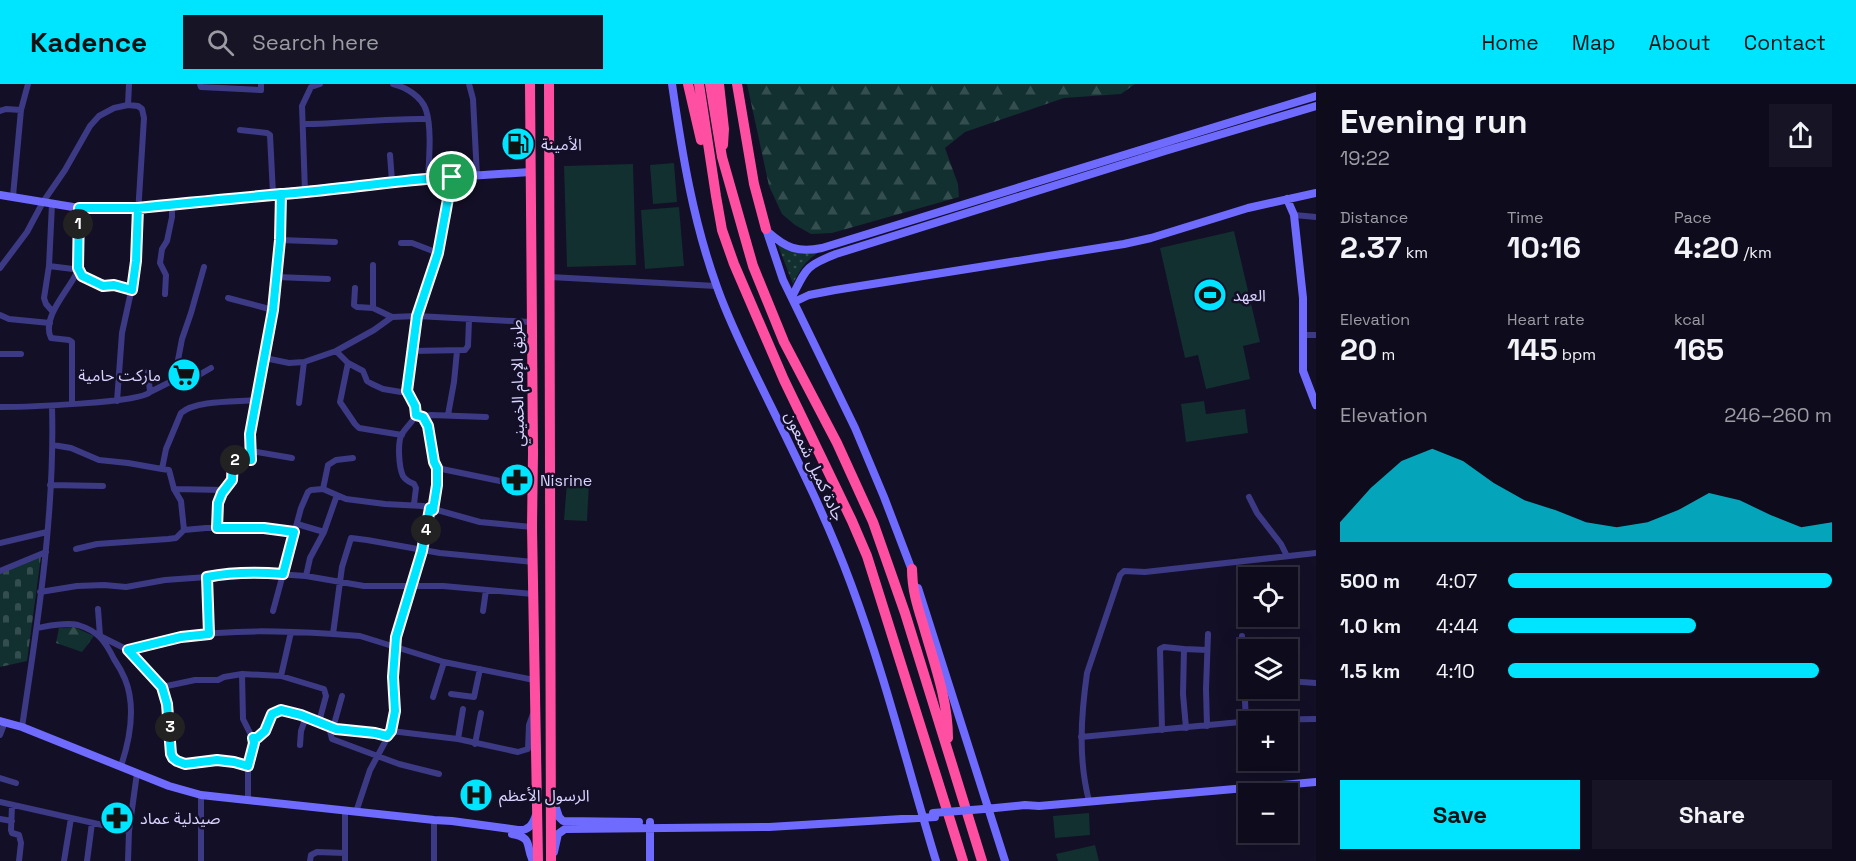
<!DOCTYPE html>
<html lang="en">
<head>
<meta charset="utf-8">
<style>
  :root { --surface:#0e0b1c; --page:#171425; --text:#f1f3f6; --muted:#9b9ba3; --line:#2e2b3b; --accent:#00e5ff }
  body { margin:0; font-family:"Space Grotesk","Noto Sans Arabic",sans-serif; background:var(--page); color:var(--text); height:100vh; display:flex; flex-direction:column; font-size:22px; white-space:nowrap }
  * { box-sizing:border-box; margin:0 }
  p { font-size:20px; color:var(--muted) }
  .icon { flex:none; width:33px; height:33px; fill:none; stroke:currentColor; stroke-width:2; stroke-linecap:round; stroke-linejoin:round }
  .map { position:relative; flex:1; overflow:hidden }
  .sheet { display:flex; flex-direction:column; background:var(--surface); width:540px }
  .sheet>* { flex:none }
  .controls { position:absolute; left:1238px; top:483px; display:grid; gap:12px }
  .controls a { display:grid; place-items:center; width:60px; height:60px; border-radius:0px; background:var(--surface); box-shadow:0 6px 24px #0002,0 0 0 2px var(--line); font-size:30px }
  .pin { position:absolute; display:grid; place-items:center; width:51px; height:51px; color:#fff; margin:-26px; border:3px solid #fff; border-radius:50%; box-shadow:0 2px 6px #0007 }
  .km { position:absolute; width:30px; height:30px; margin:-15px; border-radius:50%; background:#222; color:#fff; font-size:16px; line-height:30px; text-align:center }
  .round { display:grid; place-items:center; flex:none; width:63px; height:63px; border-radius:0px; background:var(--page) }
  .head { display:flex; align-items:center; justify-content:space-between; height:102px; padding:0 24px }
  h1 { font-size:33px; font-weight:700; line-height:45px }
  .stats { display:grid; grid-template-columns:repeat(3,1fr); gap:9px; height:102px; padding:6px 24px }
  .stats div { display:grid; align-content:center }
  .stats b { font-size:30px; font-weight:700 }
  .stats small { font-size:16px; font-weight:400 }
  .stats p { font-size:16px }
  .chart { height:168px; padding:12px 24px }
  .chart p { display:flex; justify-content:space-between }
  .chart svg { width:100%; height:108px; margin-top:6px; fill:var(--accent); opacity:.7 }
  .action { display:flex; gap:12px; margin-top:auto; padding:12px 24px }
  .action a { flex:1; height:69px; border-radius:0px; background:var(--accent); color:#111; font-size:24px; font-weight:700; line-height:69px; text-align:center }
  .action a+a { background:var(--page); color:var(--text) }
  ul { padding:0 24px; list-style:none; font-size:20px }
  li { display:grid; grid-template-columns:96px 72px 1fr; align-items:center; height:45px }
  li i { height:15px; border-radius:8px; background:var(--accent) }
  header { display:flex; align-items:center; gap:36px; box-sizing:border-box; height:84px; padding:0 30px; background:var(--accent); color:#111 }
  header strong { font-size:28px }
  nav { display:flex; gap:33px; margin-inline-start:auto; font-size:21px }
  .search { width:420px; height:54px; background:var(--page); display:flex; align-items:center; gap:15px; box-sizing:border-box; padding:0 21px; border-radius:0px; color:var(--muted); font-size:22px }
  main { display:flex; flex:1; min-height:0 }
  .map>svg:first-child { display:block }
</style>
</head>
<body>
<header>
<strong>Kadence</strong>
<div class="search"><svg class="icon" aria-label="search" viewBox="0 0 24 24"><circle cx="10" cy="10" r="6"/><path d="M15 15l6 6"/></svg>Search here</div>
<nav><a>Home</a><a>Map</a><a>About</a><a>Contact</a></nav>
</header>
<main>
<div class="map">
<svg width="1316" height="777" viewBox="0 0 1316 777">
  <defs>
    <pattern id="green-dots" width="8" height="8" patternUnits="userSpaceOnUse" patternTransform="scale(1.5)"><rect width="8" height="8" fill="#12302f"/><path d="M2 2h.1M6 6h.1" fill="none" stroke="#344d4e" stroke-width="1.8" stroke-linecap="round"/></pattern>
    <pattern id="forest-firs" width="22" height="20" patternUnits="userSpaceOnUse" patternTransform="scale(1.5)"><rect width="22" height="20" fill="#12302f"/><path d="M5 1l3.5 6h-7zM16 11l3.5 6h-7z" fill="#344d4e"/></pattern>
    <pattern id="cemetery-stones" width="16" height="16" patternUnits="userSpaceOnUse" patternTransform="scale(1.5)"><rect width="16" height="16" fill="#12302f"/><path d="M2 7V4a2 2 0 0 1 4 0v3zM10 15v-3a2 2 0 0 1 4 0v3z" fill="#344d4e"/></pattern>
  </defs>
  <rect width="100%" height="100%" fill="#130f26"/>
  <path fill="url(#green-dots)" d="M777,159L818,169C806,176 799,187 793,200Z"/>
  <path fill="url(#forest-firs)" d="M747,0H1135L1121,10L1064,14L965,48L945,64L958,100L959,113L832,149L811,150L795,141L782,130L769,102Z
    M74,543L94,552L82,568L56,559L59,544Z"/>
  <path fill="url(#cemetery-stones)" d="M41,472L27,577L0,583V488Z"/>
  <path fill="#12302f" d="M674,79L677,118L653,120L650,81Z
    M633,80L636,181L567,183L564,82Z
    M679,123L684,182L645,185L641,126Z
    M1234,147L1260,258L1243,262L1250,295L1206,305L1198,271L1185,274L1160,164Z
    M1204,317L1206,330L1245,325L1248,349L1186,358L1181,320Z
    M567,398L589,399L587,437L564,436Z
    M1089,729L1090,751L1055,754L1053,732Z
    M1095,761L1099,777H1058L1056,770Z"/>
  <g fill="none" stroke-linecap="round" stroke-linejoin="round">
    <path stroke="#3d3a85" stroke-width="6" d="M200,0L201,3L261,6V0
      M393,0C406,3 422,13 426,26C432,44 429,76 428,94
      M469,0L473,15L477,92
      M128,21L129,0
      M0,27L6,25L21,26
      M303,40C344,40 385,34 427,35
      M240,46L267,49L270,51L273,110
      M390,71L392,97
      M452,93L438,169L417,232L407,307L415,322L416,331C438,337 426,369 437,384L500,397L532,401
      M305,108L302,22L311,3L320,0
      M13,112L21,26L28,0
      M52,120L49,182L44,214L46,220L53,228
      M1294,131L1316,133
      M280,156L335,158
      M401,159H412L438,169
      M373,181V224L392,233
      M49,182L73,185L78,184C89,204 113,201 132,206
      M0,184L27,148L43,118L65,86L90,42L99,32L114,24L128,21L138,22L142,25L144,34L134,194L122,249L117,317
      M276,193L328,195
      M550,193L716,202
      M355,204L354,221L357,223L373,224
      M165,210L166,191L160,179L162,165L167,157L172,133V121
      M228,214L273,226
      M0,231L9,235L50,239
      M1303,251H1316
      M336,267L348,279L363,287L367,297L372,300L383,305L401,308L407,307
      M412,267L465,266L468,262L469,236
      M0,270H21
      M265,274L289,279L304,278L336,267L374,246L392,233L417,232L531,238
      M348,279L340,318L355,340L359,344L402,351
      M174,297L182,255L191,229L204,183
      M150,308L170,298L192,295L211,284
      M72,319V258L69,256L51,254C41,234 68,207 76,190C80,179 78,138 79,124
      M299,319L304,278
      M0,323C22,323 141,319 150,308L148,288
      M448,331L454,298L457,267
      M423,333L431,331L486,333
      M53,361L71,364L99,376L128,379L162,385L166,365L181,329C196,316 236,318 257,316
      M251,367V350L273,226L280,156L281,110
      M162,385L169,386L174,405L181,417L184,446
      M50,401L103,402
      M174,405L224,406
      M323,405L328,381L336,376L353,374
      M1249,413L1257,429L1281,460L1287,472
      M414,420L416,404L414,400C410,398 406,397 403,392C399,384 397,358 402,350C406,343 412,339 416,331
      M433,426L437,401V384
      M297,440L324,448
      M217,444L218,419L222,409L232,395L233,376H251V367L292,374
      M0,459L47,448
      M76,465L97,460L168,455L176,454L184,446L206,444H265L294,448
      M533,478L440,469L367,456L351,454L342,483L333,550L360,552L444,578L534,596
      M0,487L46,468
      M306,492L310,474L324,448L337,411
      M207,493L209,550
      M40,508L77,502L104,501L126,503L165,496L207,493L224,489H262L306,492L364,502H443L533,510
      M98,525L100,552L128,566L162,603L165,610L169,641L171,670C180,687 204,676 220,676C230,676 239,679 248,682
      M273,527L301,424L308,408L311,406L323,405L346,415L385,420L423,422L480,438L532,443
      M483,527L486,506
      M37,544C49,542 65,538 78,541C98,547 105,557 114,575C118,581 122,588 125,595C136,622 130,655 121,682
      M1242,552L1246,638
      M1184,565L1207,566
      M128,566C146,561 165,555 183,553C232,545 284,547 333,550
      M1275,566L1276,561
      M242,590L243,635L254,657L248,682V716
      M281,592L324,605L326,612L319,638
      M1287,597L1316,599
      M162,603L195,596H218L224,593L242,590L281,592L291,548
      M451,610L474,613L480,585
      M342,612L333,644L330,647L332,655L399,680L439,690
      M433,613L444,578
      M1207,642L1206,605L1208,550
      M22,643C38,537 55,429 52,322
      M1162,646L1160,565L1164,563L1184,565L1183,610L1186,644
      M391,647L458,655L518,668L528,665L529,641L533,630
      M0,651L5,638
      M1081,653L1262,636L1316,635
      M253,654L257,655C280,637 262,614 306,633
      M458,655L463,625
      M475,660L481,629
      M300,661L301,647L306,633L336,645L375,649L387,653
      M0,694L16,699
      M201,711V777
      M1089,717C1078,674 1081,632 1087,589L1120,491L1124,487L1145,488L1316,469
      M0,718L129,747
      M12,722L11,746L12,749L19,751L21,759L19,777
      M345,727V777
      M356,728L370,686L391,647L395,619L393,593L396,553L422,467L430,424
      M0,735L12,737
      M64,777L71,734
      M87,777L92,739
      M128,777L129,747L137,689
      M310,777L311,771L317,768L345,769
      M434,777V736"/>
    <path stroke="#6f6bff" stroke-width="8" d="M672,0C682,69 693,137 717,203C730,240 748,275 765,310C796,373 827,435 851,500C885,591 908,685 936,777
      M0,111L79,124H138L392,97L530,88
      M1287,115L1294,131L1303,214V287L1316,321
      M766,145L783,196L855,344L884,413L913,489
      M768,148C786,164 798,169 822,164L1316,12
      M792,213C806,185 805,182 836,170L1165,67L1316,22
      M794,218L809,211L835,206L1124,160L1151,154L1248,124L1316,109
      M918,504L1005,777
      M0,637L22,643L169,702L201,711L434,736L452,737L518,746C529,747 533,740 536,731
      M553,715L559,733L563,737L639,738
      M985,725L1025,721L1039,722L1316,698
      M650,738V777
      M512,750C534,754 525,762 533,777
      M554,768L558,750L565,745L769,743L935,733"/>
    <path stroke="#ff4fa3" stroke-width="10" d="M530,0L533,369L532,443L538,777
      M549,0L551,777
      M688,0L701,56
      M699,0L716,112L722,146L734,180L784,296L852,437L867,472L963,777
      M710,0L722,73L753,182L784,258L837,359L873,438L905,529L982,777
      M719,0L724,45L723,61
      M737,0L754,100L766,145
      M912,485C912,505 917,521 923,540C933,576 948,615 948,654"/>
    <path stroke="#6f6bff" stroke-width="8" d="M933,729L984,725"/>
  </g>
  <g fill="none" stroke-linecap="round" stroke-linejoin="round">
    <defs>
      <path id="route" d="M452,93C403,96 355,103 306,108C250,113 194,118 138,124L136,177L132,206L114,201L103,202L82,192L78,184L79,124H138L281,110L280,156L273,226L250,350L251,376H233L232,396L222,409L218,419L217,444H264L294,448L283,490C257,488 232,488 207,493L209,550L181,553L128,566L162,603L167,620L171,670L173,674L177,677L185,680L217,676L234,678L248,682L254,659L253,654H257L265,647L272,630L281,626L301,631L336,645L375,649L387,652L391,647L395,627L393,593L396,553L422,467L430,424L433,426L437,401V384L434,378L428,342L423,333L416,331L415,322L407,307L417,232L438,169L452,93"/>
    </defs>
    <use href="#route" stroke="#fff" stroke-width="12"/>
    <use href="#route" stroke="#00e5ff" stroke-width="8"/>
  </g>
  <defs>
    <symbol id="fuel-disc" viewBox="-11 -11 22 22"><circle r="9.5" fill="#00e5ff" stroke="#130f26"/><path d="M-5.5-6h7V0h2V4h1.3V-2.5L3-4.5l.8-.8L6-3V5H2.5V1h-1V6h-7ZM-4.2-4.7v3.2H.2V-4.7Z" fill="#111"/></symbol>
    <symbol id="stadium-disc" viewBox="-11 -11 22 22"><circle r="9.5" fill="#00e5ff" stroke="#130f26"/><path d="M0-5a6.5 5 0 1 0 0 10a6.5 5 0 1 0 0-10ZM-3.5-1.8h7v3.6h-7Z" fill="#111"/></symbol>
    <symbol id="supermarket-disc" viewBox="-11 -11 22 22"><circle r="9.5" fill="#00e5ff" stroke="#130f26"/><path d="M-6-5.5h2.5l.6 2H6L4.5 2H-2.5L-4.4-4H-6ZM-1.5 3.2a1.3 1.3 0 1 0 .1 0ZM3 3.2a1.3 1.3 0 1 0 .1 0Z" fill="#111"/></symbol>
    <symbol id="pharmacy-disc" viewBox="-11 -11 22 22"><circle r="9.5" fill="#00e5ff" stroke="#130f26"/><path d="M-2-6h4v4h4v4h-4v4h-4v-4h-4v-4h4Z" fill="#111"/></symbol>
    <symbol id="hospital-disc" viewBox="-11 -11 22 22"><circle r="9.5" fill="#00e5ff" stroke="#130f26"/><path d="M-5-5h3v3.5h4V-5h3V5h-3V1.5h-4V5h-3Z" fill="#111"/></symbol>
  </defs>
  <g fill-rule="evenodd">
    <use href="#fuel-disc" x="499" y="41" width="38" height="38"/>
    <use href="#stadium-disc" x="1191" y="192" width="38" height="38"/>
    <use href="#supermarket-disc" x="165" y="272" width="38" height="38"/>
    <use href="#pharmacy-disc" x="498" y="377" width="38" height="38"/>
    <use href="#hospital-disc" x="457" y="692" width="38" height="38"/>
    <use href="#pharmacy-disc" x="98" y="715" width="38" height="38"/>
  </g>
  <g text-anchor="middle" stroke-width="5" stroke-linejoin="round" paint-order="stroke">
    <g font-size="16" fill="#d9d4ff" stroke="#130f26" text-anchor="start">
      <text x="541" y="66">الأمينة</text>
      <text x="1233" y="217">العهد</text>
      <text x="161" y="297" text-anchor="end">ماركت حامية</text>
      <text x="540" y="402">Nisrine</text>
      <text x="499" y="717">الرسول الأعظم</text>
      <text x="140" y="740">صيدلية عماد</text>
    </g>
    <g font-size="16" fill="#d9d4ff" stroke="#130f26">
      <text transform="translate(517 299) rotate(-91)" y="6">طريق الإمام الخميني</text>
      <text transform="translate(815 382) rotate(65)" y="6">جادة كميل شمعون</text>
    </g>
  </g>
</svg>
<div class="controls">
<a><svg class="icon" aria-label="locate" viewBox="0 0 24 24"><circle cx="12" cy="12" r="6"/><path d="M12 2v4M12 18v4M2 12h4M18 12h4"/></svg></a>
<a><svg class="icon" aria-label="layers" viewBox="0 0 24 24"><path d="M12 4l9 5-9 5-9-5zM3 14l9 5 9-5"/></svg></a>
<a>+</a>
<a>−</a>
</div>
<div class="pin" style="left:452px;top:93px;background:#1e9e55"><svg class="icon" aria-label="arrive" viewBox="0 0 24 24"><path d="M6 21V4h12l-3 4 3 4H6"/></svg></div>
<b class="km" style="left:78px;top:140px">1</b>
<b class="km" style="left:235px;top:376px">2</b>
<b class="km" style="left:170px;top:643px">3</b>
<b class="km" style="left:426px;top:446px">4</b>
</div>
<section class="sheet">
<div class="head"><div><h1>Evening run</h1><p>19:22</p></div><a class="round"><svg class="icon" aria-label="share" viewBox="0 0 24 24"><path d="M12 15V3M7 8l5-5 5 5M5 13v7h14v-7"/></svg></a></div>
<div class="stats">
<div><p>Distance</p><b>2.37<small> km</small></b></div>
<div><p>Time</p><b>10:16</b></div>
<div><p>Pace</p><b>4:20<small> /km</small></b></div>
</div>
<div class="stats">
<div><p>Elevation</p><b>20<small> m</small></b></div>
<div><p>Heart rate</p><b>145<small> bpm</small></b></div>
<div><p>kcal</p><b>165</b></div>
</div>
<div class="chart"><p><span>Elevation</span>246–260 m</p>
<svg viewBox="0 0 160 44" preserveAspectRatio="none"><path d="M0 44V36L10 22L20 11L30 6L40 11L50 20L60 27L70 31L80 36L90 38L100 36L110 31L120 24L130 27L140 33L150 38L160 36V44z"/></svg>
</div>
<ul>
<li><b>500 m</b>4:07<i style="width:100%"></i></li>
<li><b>1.0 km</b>4:44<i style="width:58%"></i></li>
<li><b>1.5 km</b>4:10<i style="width:96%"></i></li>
</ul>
<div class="action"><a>Save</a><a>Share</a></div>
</section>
</main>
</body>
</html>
